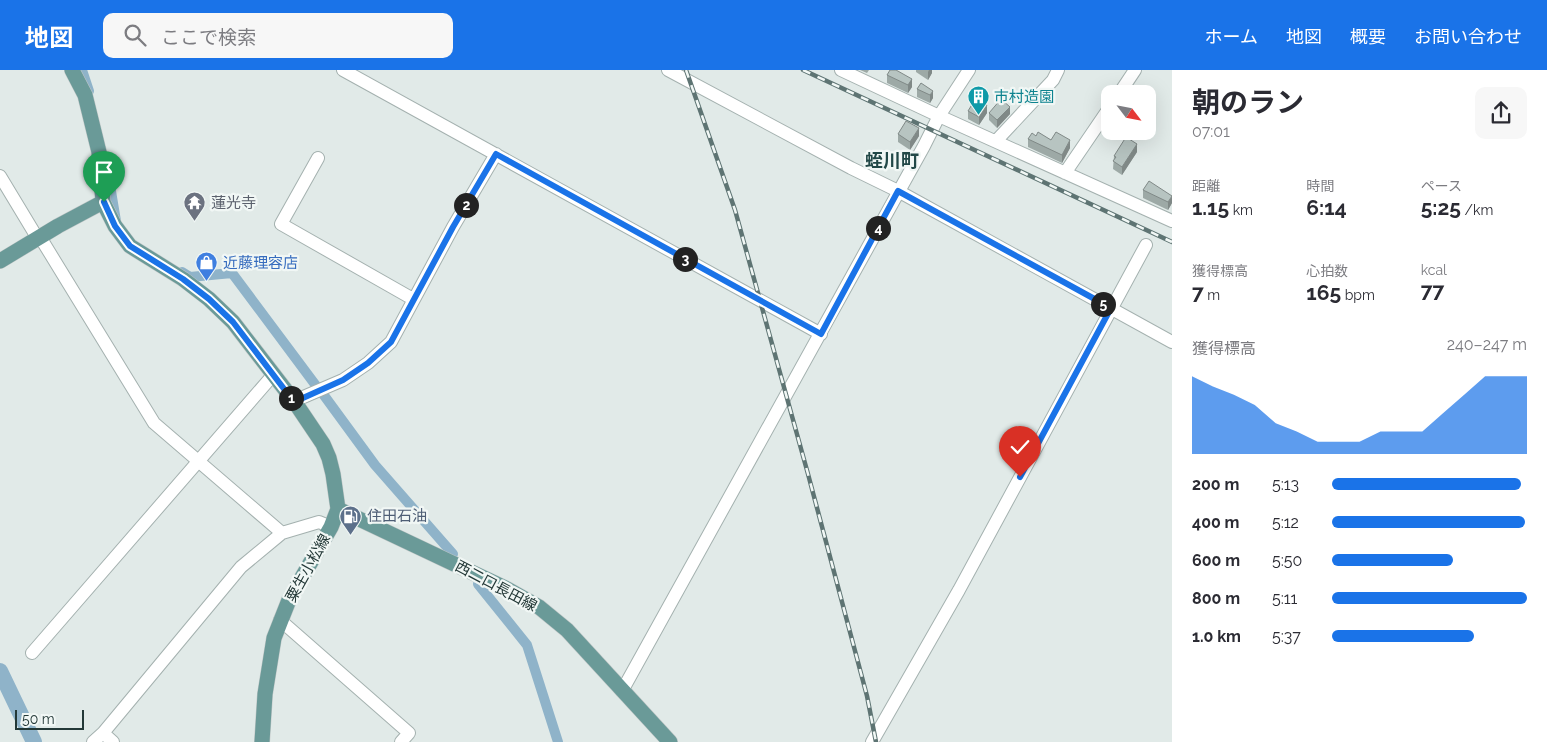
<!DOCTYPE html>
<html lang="ja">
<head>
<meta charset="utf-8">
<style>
  :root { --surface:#fff; --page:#f7f7f7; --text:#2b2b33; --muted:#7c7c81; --accent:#1a73e8 }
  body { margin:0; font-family:Raleway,"Noto Sans JP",sans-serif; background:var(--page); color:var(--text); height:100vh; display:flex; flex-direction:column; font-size:19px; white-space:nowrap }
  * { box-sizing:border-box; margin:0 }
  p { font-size:16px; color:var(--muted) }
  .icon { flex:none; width:28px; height:28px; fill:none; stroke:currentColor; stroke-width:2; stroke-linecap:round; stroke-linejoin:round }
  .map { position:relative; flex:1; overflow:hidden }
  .sheet { display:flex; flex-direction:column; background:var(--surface); width:375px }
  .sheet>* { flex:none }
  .needle { width:32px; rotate:122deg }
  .tools { position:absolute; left:1101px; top:15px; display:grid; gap:10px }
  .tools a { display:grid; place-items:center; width:55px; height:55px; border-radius:10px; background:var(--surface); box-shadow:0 5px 20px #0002; font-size:25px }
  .scale { position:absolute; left:15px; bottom:12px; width:69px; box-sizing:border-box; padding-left:5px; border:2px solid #233837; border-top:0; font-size:14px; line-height:18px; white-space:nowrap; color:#233837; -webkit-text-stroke:4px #f1f7f5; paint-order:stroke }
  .pin { position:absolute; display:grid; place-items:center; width:42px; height:42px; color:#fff; margin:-51px -21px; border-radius:50% 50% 50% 0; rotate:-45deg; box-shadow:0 0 5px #0007 }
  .pin .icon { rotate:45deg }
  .km { position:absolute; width:25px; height:25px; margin:-12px; border-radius:50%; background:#222; color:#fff; font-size:14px; line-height:25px; text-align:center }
  .round { display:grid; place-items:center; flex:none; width:52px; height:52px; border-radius:10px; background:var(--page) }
  .summary { display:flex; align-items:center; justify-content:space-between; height:85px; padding:0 20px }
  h1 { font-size:28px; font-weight:700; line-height:38px }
  .stats { display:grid; grid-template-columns:repeat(3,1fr); gap:8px; height:85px; padding:5px 20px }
  .stats div { display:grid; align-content:center }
  .stats b { font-size:21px; font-weight:700 }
  .stats small { font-size:14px; font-weight:400 }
  .stats p { font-size:14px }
  .chart { height:140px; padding:10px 20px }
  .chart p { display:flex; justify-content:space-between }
  .chart svg { width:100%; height:90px; margin-top:5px; fill:var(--accent); opacity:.7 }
  ul { padding:0 20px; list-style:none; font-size:16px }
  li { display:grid; grid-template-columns:80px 60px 1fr; align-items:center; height:38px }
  li i { height:12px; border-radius:6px; background:var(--accent) }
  header { display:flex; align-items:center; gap:30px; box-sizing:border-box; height:70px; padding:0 25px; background:var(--accent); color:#fff }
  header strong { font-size:24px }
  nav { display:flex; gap:28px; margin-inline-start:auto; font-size:18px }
  .search { width:350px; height:45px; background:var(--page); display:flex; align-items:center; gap:12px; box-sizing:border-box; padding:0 18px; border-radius:10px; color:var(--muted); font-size:19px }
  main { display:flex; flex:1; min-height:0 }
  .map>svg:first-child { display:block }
</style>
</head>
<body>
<header>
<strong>地図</strong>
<div class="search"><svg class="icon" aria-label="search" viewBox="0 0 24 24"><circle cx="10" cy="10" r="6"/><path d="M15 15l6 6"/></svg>ここで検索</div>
<nav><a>ホーム</a><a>地図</a><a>概要</a><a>お問い合わせ</a></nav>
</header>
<main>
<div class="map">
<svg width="1172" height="672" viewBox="0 0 1172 672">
  <rect width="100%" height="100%" fill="#e1eae8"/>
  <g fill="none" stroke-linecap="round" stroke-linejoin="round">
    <path stroke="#8fb3c9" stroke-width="10" d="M82,0L89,21
      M106,91L116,151
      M182,202L190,207L232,203L317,317
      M323,324L375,395L453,484
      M478,514L527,575L558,672"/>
    <path stroke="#8fb3c9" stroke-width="16" d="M0,601L34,672"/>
    <defs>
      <path id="minor" d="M343,0L821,264
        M668,0L851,98L898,121L1172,272
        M841,0L939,46L1172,151
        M1119,24L1135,0
        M996,71L1053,10L1058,0
        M318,88L281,154L413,229
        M1065,103L1110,37
        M0,106L35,164L40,167L154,353L282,463
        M294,331L343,310L368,293L391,272L453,157L496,84
        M280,550L409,663L401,672
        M32,583L274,304
        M622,621L924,76L939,46L969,0
        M103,663L113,672
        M93,672L103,663L241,497L282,463L319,452L331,457
        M872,672L959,520L1146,175"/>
      <path id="major" d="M72,0L85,25L99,82L103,132L115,156L130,176L183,209L209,229L233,252L294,331L323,374L329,388L333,404L338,439L331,457L289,530L274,568L265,624L262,672
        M0,191L58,156L103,132
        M338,439L507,519L539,537L567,560L670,672"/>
    </defs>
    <use href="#minor" stroke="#a4b1af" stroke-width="14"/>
    <use href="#major" stroke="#c1c7c7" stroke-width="16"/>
    <use href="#minor" stroke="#fff" stroke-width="12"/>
    <use href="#major" stroke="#6a9a98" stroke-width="15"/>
    <defs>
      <path id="rail" d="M686,0L735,140L808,404L867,626L876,672
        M803,0L1172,172"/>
    </defs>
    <use href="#rail" stroke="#5e7473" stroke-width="4.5"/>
    <use href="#rail" stroke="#f1f7f5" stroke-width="2.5" stroke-dasharray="8" stroke-linecap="butt"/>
  </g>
  <path fill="#9da9a6" d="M860,0H869L867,3Z
    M916,0H932V3L928,10L916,2Z
    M887,5L912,9V17L908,23L887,13Z
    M921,13L933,28L930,33L917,27V19Z
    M968,41L987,43L979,55L968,49Z
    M989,43L1010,44L997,58L989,50Z
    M898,64L919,66L910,80L898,72Z
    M1028,69L1051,70L1070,78L1062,93L1028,77Z
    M1137,82L1122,105L1113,99L1114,86Z
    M1143,120L1172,133L1168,140L1143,128Z"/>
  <path fill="#808987" d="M929,0H932V3L928,10V2Z
    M912,9V17L908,23V15Z
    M933,21V28L930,33V25Z
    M987,35V43L979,55V47Z
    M1010,37V44L997,58V50Z
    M919,58V66L910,80V72Z
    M1070,70V78L1062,93V85Z
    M1137,74V82L1122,105V97Z
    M1172,126V133L1168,140V132Z"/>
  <path fill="#b7c4c1" stroke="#808987" d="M890,0H896L912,9L908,15L887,5Z
    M921,13L933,21L930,25L917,19Z
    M976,28L987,35L979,47L968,41Z
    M1001,29L1010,37L997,50L989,43Z
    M906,51L919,58L910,72L898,64Z
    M1038,62L1051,70L1056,62L1070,70L1062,85L1028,69L1032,63L1036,66Z
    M1126,67L1137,74L1122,97L1113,91L1116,87L1114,86Z
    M1149,111L1172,126L1168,132L1143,120Z"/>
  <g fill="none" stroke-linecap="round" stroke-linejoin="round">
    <defs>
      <path id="route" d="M104,132L115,156L130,176L183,209L209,229L233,252L294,332L343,310L368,293L391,272L453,157L496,84L821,264L898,121L1111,238L1020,407"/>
    </defs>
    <use href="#route" stroke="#fff" stroke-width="10"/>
    <use href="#route" stroke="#1a73e8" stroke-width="6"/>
  </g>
  <defs>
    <symbol id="building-pin" viewBox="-11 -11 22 30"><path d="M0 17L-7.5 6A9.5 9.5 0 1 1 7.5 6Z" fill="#0f9aa8" stroke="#f1f7f5"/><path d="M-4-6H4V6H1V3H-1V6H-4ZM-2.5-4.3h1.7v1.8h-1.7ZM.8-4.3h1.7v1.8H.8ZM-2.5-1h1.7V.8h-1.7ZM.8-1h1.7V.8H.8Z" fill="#fff"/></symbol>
    <symbol id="temple-pin" viewBox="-11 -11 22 30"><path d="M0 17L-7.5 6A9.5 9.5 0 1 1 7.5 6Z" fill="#6b7280" stroke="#f1f7f5"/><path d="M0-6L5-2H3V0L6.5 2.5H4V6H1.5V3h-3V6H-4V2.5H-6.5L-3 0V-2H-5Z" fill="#fff"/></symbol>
    <symbol id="shop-pin" viewBox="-11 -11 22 30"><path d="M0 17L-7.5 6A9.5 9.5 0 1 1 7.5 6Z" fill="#3f7fe0" stroke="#f1f7f5"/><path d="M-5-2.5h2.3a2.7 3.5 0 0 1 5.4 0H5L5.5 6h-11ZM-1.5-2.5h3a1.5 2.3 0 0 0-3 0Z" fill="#fff"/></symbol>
    <symbol id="fuel-pin" viewBox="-11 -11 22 30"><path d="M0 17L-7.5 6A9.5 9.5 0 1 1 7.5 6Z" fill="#5c6f8a" stroke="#f1f7f5"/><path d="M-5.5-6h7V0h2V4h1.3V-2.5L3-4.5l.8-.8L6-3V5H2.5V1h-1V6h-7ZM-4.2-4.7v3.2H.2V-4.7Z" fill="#fff"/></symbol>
  </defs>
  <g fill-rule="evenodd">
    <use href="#building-pin" x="966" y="14" width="25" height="34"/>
    <use href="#temple-pin" x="182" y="120" width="25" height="34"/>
    <use href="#shop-pin" x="194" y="180" width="25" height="34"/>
    <use href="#fuel-pin" x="338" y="434" width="25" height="34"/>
  </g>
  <g text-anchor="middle" stroke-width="4.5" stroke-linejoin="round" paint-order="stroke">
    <g font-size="15" fill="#0d838f" stroke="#f1f7f5" text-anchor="start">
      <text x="994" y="32">市村造園</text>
    </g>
    <g font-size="15" fill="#5b616d" stroke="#f1f7f5" text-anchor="start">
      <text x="211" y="138">蓮光寺</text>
    </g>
    <g font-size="15" fill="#366cbe" stroke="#f1f7f5" text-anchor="start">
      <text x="223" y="198">近藤理容店</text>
    </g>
    <g font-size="15" fill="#4e5e75" stroke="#f1f7f5" text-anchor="start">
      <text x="367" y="451">住田石油</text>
    </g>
    <g font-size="15" fill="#233837" stroke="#f1f7f5">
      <text transform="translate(308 498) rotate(-61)" y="5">粟生小松線</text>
      <text transform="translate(496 516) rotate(28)" y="5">西二口長田線</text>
    </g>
    <g font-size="18" font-weight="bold" fill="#224847" stroke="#f1f7f5">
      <text x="892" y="97">蛭川町</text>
    </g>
  </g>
</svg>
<div class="tools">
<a><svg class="needle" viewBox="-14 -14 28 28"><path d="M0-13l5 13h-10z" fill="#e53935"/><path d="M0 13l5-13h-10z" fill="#7c7c81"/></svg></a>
</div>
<div class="scale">50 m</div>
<div class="pin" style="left:104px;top:132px;background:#1e9e55"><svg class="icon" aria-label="arrive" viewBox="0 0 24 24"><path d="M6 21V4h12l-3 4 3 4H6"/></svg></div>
<div class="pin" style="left:1020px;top:407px;background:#d93025"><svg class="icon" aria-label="check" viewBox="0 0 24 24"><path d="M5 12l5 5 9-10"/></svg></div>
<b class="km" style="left:291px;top:328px">1</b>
<b class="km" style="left:466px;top:135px">2</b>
<b class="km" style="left:685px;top:189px">3</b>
<b class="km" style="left:878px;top:158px">4</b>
<b class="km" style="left:1103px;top:234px">5</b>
</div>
<section class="sheet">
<div class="summary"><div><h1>朝のラン</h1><p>07:01</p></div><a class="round"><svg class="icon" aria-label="share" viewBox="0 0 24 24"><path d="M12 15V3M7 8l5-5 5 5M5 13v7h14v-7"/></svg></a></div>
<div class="stats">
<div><p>距離</p><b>1.15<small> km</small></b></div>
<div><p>時間</p><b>6:14</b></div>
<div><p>ペース</p><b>5:25<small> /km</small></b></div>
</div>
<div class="stats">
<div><p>獲得標高</p><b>7<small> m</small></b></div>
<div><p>心拍数</p><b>165<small> bpm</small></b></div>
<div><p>kcal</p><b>77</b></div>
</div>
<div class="chart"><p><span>獲得標高</span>240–247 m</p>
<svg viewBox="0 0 160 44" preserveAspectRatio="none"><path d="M0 44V6L10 11L20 15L30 20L40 29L50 33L60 38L70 38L80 38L90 33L100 33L110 33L120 24L130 15L140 6L150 6L160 6V44z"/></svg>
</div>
<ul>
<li><b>200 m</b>5:13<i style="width:97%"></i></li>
<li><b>400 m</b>5:12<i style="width:99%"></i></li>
<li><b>600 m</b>5:50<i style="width:62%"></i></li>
<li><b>800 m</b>5:11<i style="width:100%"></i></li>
<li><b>1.0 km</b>5:37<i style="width:73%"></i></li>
</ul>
</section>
</main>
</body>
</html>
